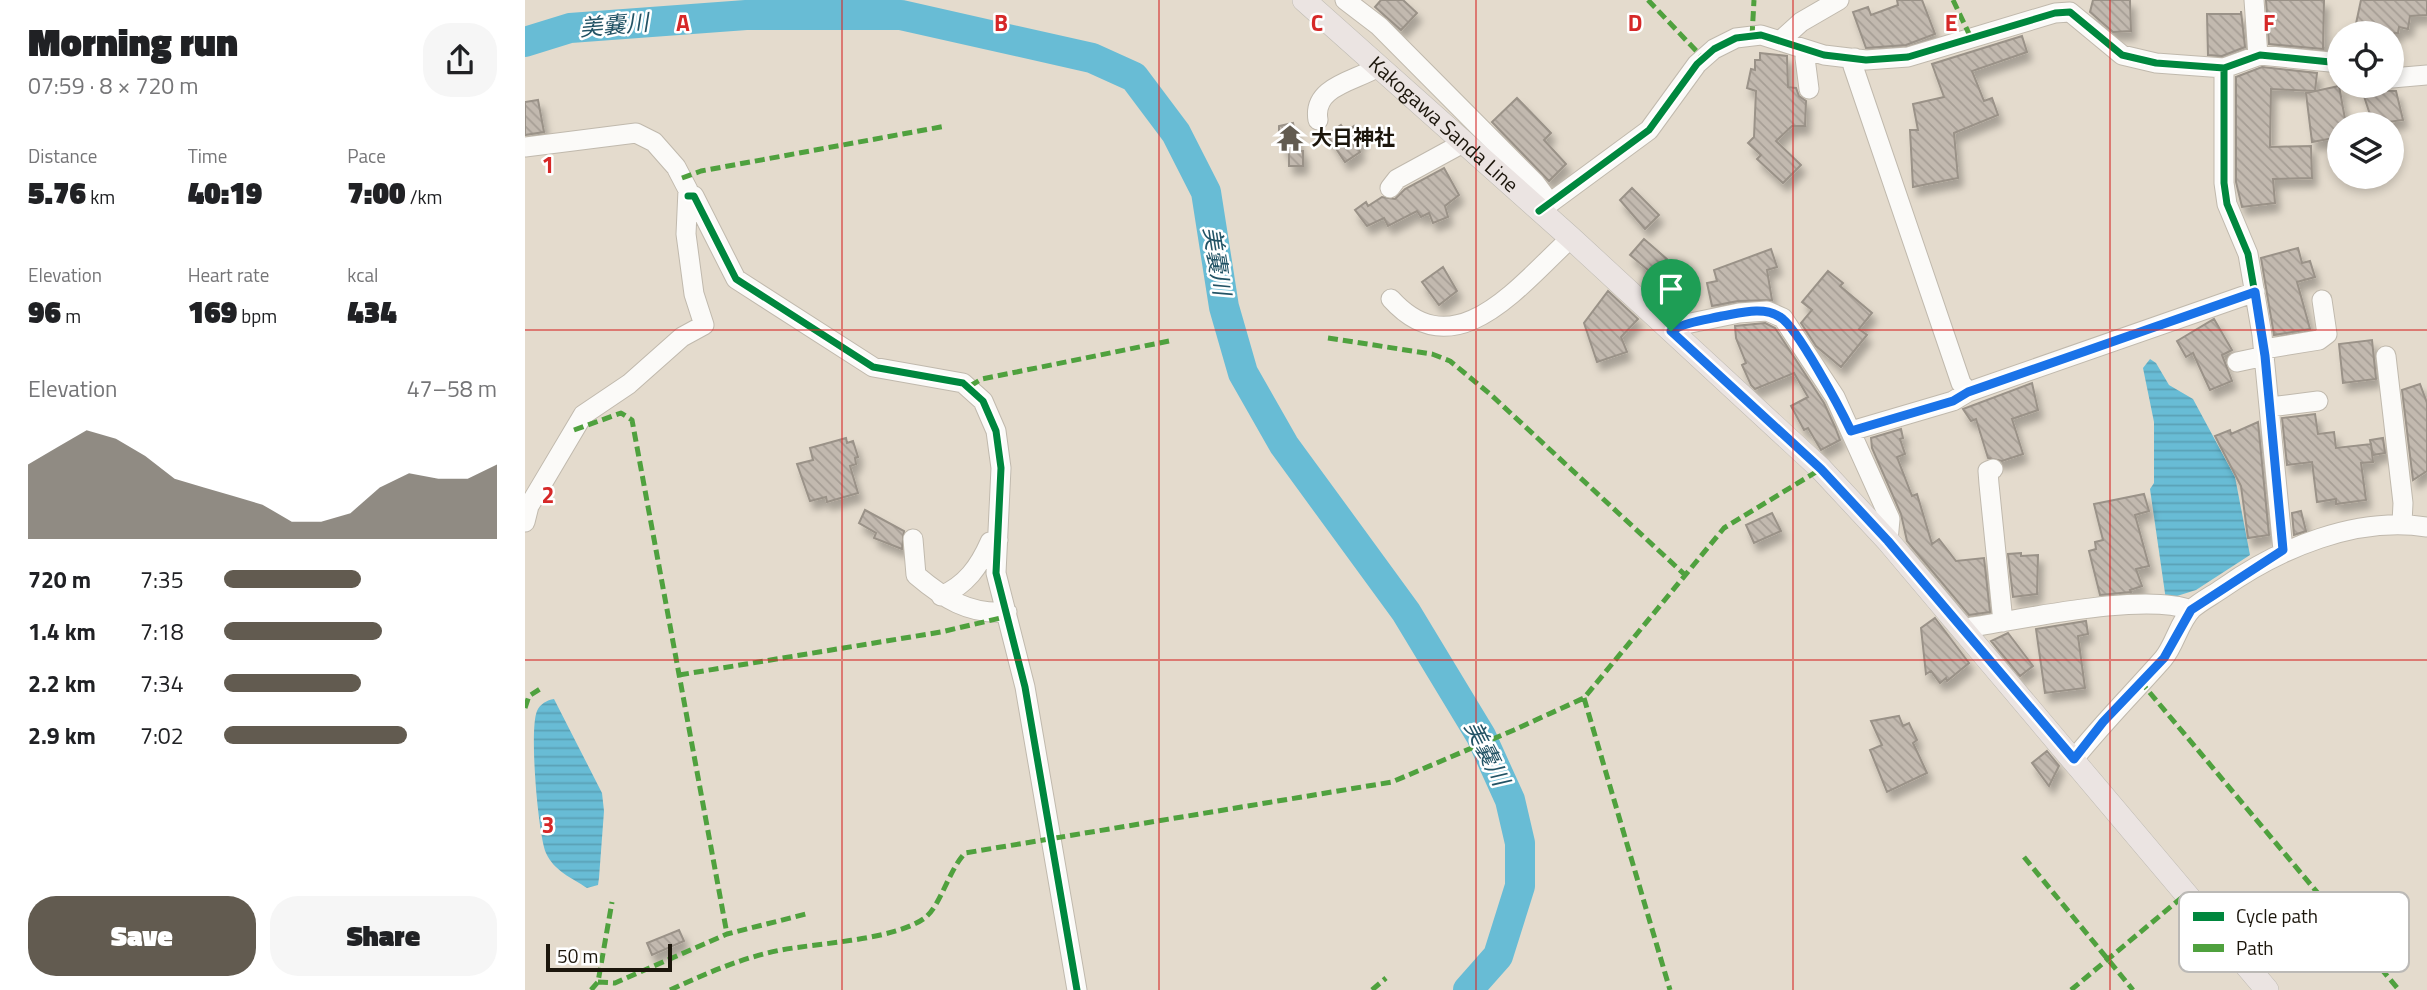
<!DOCTYPE html>
<html lang="en">
<head>
<meta charset="utf-8">
<style>
  :root { --surface:#fff; --page:#f6f6f6; --text:#202124; --muted:#757577; --accent:#625b50 }
  body { margin:0; font-family:"Titillium Web","Noto Sans JP",sans-serif; background:var(--page); color:var(--text); height:100vh; display:flex; flex-direction:column; font-size:26px; white-space:nowrap }
  * { box-sizing:border-box; margin:0 }
  p { font-size:23px; color:var(--muted) }
  .icon { flex:none; width:38px; height:38px; fill:none; stroke:currentColor; stroke-width:2; stroke-linecap:round; stroke-linejoin:round }
  .map { position:relative; flex:1; overflow:hidden }
  .sheet { display:flex; flex-direction:column; background:var(--surface); width:525px }
  .sheet>* { flex:none }
  .fabs { position:absolute; left:1802px; top:21px; display:grid; gap:14px }
  .fabs a { display:grid; place-items:center; width:77px; height:77px; border-radius:50%; background:var(--surface); box-shadow:0 4px 10px #0003; font-size:35px }
  .scale { position:absolute; left:21px; bottom:18px; width:126px; box-sizing:border-box; padding-left:7px; border:4px solid #1c160c; border-top:0; font-size:19px; line-height:24px; white-space:nowrap; color:#1c160c; -webkit-text-stroke:5px #fff; paint-order:stroke }
  .pin { position:absolute; display:grid; place-items:center; width:60px; height:60px; color:#fff; margin:-72px -30px; border-radius:50% 50% 50% 0; rotate:-45deg; box-shadow:0 0 7px #0007 }
  .pin .icon { rotate:45deg }
  .round { display:grid; place-items:center; flex:none; width:74px; height:74px; border-radius:28px; background:var(--page) }
  .headline { display:flex; align-items:center; justify-content:space-between; height:119px; padding:0 28px }
  h1 { font-size:38px; font-weight:800; line-height:52px }
  .figures { display:grid; grid-template-columns:repeat(3,1fr); gap:10px; height:119px; padding:7px 28px }
  .figures div { display:grid; align-content:center }
  .figures b { font-size:30px; font-weight:800 }
  .figures small { font-size:19px; font-weight:400 }
  .figures p { font-size:19px }
  .chart { height:196px; padding:14px 28px }
  .chart p { display:flex; justify-content:space-between }
  .chart svg { width:100%; height:126px; margin-top:7px; fill:var(--accent); opacity:.7 }
  .button { display:flex; gap:14px; margin-top:auto; padding:14px 28px }
  .button a { flex:1; height:80px; border-radius:28px; background:var(--accent); color:#fff; font-size:28px; font-weight:800; line-height:80px; text-align:center }
  .button a+a { background:var(--page); color:var(--text) }
  ul { padding:0 28px; list-style:none; font-size:23px }
  li { display:grid; grid-template-columns:112px 84px 1fr; align-items:center; height:52px }
  li i { height:18px; border-radius:9px; background:var(--accent) }
  main { display:flex; flex:1; min-height:0 }
  .map>svg:first-child { display:block }
</style>
</head>
<body>
<main>
<section class="sheet">
<div class="headline"><div><h1>Morning run</h1><p>07:59 · 8 × 720 m</p></div><a class="round"><svg class="icon" aria-label="share" viewBox="0 0 24 24"><path d="M12 15V3M7 8l5-5 5 5M5 13v7h14v-7"/></svg></a></div>
<div class="figures">
<div><p>Distance</p><b>5.76<small> km</small></b></div>
<div><p>Time</p><b>40:19</b></div>
<div><p>Pace</p><b>7:00<small> /km</small></b></div>
</div>
<div class="figures">
<div><p>Elevation</p><b>96<small> m</small></b></div>
<div><p>Heart rate</p><b>169<small> bpm</small></b></div>
<div><p>kcal</p><b>434</b></div>
</div>
<div class="chart"><p><span>Elevation</span>47–58 m</p>
<svg viewBox="0 0 160 44" preserveAspectRatio="none"><path d="M0 44V18L10 12L20 6L30 9L40 15L50 23L60 26L70 29L80 32L90 38L100 38L110 35L120 26L130 21L140 23L150 23L160 18V44z"/></svg>
</div>
<ul>
<li><b>720 m</b>7:35<i style="width:50%"></i></li>
<li><b>1.4 km</b>7:18<i style="width:58%"></i></li>
<li><b>2.2 km</b>7:34<i style="width:50%"></i></li>
<li><b>2.9 km</b>7:02<i style="width:67%"></i></li>
</ul>
<div class="button"><a>Save</a><a>Share</a></div>
</section>
<div class="map">
<svg width="1902" height="990" viewBox="0 0 1902 990">
  <defs>
    <pattern id="water-rules" width="6" height="5" patternUnits="userSpaceOnUse" patternTransform="scale(1.75)"><rect width="6" height="5" fill="#68bcd5"/><path d="M0 2.5h6" fill="none" stroke="#5aa1b6"/></pattern>
    <pattern id="building-back-hatch" width="6" height="6" patternUnits="userSpaceOnUse" patternTransform="scale(1.75)"><rect width="6" height="6" fill="#c2b9af"/><path d="M-1 5l2 2M0 0l6 6M5-1l2 2" fill="none" stroke="#a69e95"/></pattern>
    <filter id="shadow"><feDropShadow dx="4.5" dy="8" stdDeviation="3.5" flood-color="#0004"/></filter>
  </defs>
  <rect width="100%" height="100%" fill="#e4dbcd"/>
  <path fill="url(#water-rules)" d="M1625,359L1631,363L1644,385L1668,399L1710,477L1725,555L1671,590L1652,596V599L1641,600L1625,489L1629,483V422L1618,368Z
    M29,699L77,793L79,811L74,878L73,885L62,888C47,878 29,871 21,853C13,834 4,729 12,711C15,704 22,700 29,699Z"/>
  <g fill="none" stroke-linecap="round" stroke-linejoin="round">
    <path stroke="#68bcd5" stroke-width="30" d="M0,42L45,28L221,15H376L567,58L609,77L651,133L681,192L699,307L718,373L759,445L881,612L956,736L985,800L995,843V886L973,956L943,990"/>
  </g>
  <path fill="url(#building-back-hatch)" stroke="#9a9288" stroke-width="2" filter="url(#shadow)" d="M856,0H878L892,13L876,30L850,7Z
    M1372,0H1397L1410,34L1381,45L1341,48L1328,12L1343,7L1346,15L1373,5Z
    M1568,0H1605L1606,31L1588,32L1565,12Z
    M1741,0H1799L1798,49L1744,44Z
    M1836,0H1902V15L1885,16L1883,29L1874,27L1873,33H1829Z
    M1716,11L1720,47L1697,56L1683,55L1682,14H1716Z
    M1497,36L1502,52L1447,71L1459,101L1467,98L1473,115L1429,133L1433,178L1388,187L1385,130H1393L1388,104L1419,97L1407,64Z
    M1235,53L1262,56L1263,87L1271,88L1274,96L1281,101L1280,126H1267L1251,141L1276,165L1258,183L1232,159L1236,155L1223,143L1229,137L1231,91L1222,88L1226,69L1230,70V60H1235Z
    M1737,67L1792,73L1790,91L1746,89L1745,147L1786,146L1787,178L1748,179L1750,203L1717,207L1711,182V77Z
    M1814,86L1820,119L1815,124V137L1787,142L1781,93Z
    M1837,90L1871,91L1878,120L1848,124Z
    M992,98L1026,133L1019,140L1041,164L1024,181L967,122Z
    M13,100L19,132L0,135V102Z
    M768,123L775,151H778V166H764V150L760,151L754,131V126Z
    M816,125L821,132L829,126L838,139L832,143L835,152L820,162L802,135Z
    M919,168L934,195L920,206L923,217L908,223L904,213L896,217L892,211L863,226L859,218L842,226L830,210L841,202L843,206L857,197L870,199L880,189Z
    M1107,188L1134,215L1120,229L1095,200Z
    M1119,239L1142,259L1129,275L1105,255Z
    M1773,248L1777,263L1785,261L1790,277L1772,282L1785,329L1749,335L1736,258Z
    M1246,249L1252,267L1242,270L1247,300L1213,301L1187,306L1182,283L1192,281L1189,270Z
    M918,267L932,291L914,305L897,282Z
    M1303,271L1318,283L1315,286L1347,313L1334,329L1342,335L1316,367L1291,346L1276,323L1287,310L1277,302Z
    M1083,291L1113,319L1096,337L1102,352L1072,362L1059,323Z
    M1689,319L1707,350L1697,355L1707,381L1685,390L1668,353L1661,357L1652,341Z
    M1240,323L1250,328L1299,403L1310,427L1315,440L1296,450L1283,428L1279,430L1266,406L1283,397L1269,373L1230,389L1226,385L1217,365L1221,363L1211,338L1210,326Z
    M1847,340L1851,379L1818,383L1814,344Z
    M1507,383L1513,410L1487,419L1498,454L1477,461L1463,458L1451,419L1446,421L1438,409Z
    M1895,384L1902,403V471L1888,480L1877,390Z
    M1790,414L1793,434L1809,432L1811,448L1846,444L1848,462L1836,463L1841,500L1811,504V499L1792,502L1787,462L1762,465L1757,418Z
    M1733,422L1744,535L1723,538L1716,486L1690,436L1705,430L1706,434Z
    M1376,429L1378,438L1375,439L1380,454L1372,457L1387,496L1392,494L1407,544L1414,539L1431,561L1459,558L1465,612L1444,615L1382,541L1376,514L1347,448L1346,438Z
    M321,438L322,443L328,441L333,457L330,458L331,464L325,466L333,493L302,502L301,497L285,501L272,464L288,460L285,448Z
    M1858,438L1860,453L1848,455L1845,440Z
    M1619,494L1624,511L1610,515L1624,566L1611,569L1617,586L1605,590L1606,592L1575,595L1564,551L1571,549L1570,542L1578,540L1569,504Z
    M340,510L379,531L377,549L349,538L351,533L334,523Z
    M1776,511L1781,531L1769,535L1767,513Z
    M1247,513L1256,531L1229,543L1221,525Z
    M1496,553V556L1513,555L1512,594L1488,597L1483,554Z
    M1410,618L1444,663L1422,681L1421,678L1415,683L1406,671L1401,674L1396,628Z
    M1561,621L1563,634L1553,636L1560,688L1520,693L1511,629Z
    M1483,633L1508,666L1495,676L1466,641Z
    M1374,716L1378,726L1384,723L1392,740L1388,743L1402,773L1362,792L1345,750L1357,745L1346,721Z
    M1522,751L1534,766L1524,786L1507,763Z
    M154,930L159,941L127,955L122,943Z"/>
  <g fill="none" stroke-linecap="round" stroke-linejoin="round">
    <defs>
      <path id="minor" d="M820,0L854,26L1010,183L1025,203
        M1729,0L1733,56
        M1255,41L1276,22L1314,0
        M1283,50L1280,58L1284,89
        M1330,58L1328,66L1436,383L1443,392
        M1699,68V183L1702,204L1723,254L1737,335L1758,550
        M1867,78L1902,75
        M793,120C787,86 831,81 853,67
        M0,147L111,133L129,142L151,167L163,190L161,234L169,294L179,325L157,337L104,384L58,415L4,506L0,522
        M865,188L872,179L938,143
        M163,196H169L211,279L348,367L438,383L458,401L471,431L476,468L471,573L500,687L552,990
        M1014,211L1124,130L1172,64L1189,49L1211,38L1236,35L1299,55L1341,60L1383,57L1530,13L1545,12L1597,55L1631,63L1699,68L1735,55L1815,63
        M866,299C931,371 996,283 1046,238
        M1146,331L1156,325L1214,313L1242,311L1258,318L1310,397L1365,519L1363,541
        M1739,349L1794,340L1802,334L1797,300
        M1861,356L1878,503L1877,523
        M1712,362L1740,356
        M1745,407L1793,401
        M1326,431L1428,401L1443,392L1730,292
        M1468,469L1463,471L1464,484L1478,622
        M388,539L391,575C418,598 444,615 482,612
        M416,596C441,585 454,567 465,542L473,540
        M1440,631L1447,627C1500,619 1619,592 1666,610
        M1549,759C1577,724 1608,693 1638,659C1650,645 1654,622 1667,609C1676,601 1688,595 1698,588C1755,548 1831,516 1902,527"/>
      <g id="major">
        <path id="s1" d="M779,0L1046,238L1296,469L1363,541L1742,990"/>
      </g>
    </defs>
    <use href="#minor" stroke="#c0b9ad" stroke-width="21"/>
    <use href="#major" stroke="#bfbbb3" stroke-width="24"/>
    <use href="#minor" stroke="#fbfaf8" stroke-width="19"/>
    <use href="#major" stroke="#ebe4e2" stroke-width="23"/>
    <path stroke="#4fa13e" stroke-width="5" stroke-dasharray="10 5" stroke-linecap="butt" d="M1123,0L1178,58
      M1428,0L1446,38
      M1227,36L1229,0
      M157,178L176,171L421,126
      M803,338L907,354L925,361L965,394L1159,574
      M445,386L457,379L644,341
      M49,430L96,413L107,420L202,934
      M154,675L416,632L484,616
      M1615,681L1874,990
      M1059,698L1145,990
      M0,708L4,696L15,689
      M1499,857L1608,990
      M73,982L90,983L202,934L285,913
      M66,990L73,982L87,902
      M145,990C182,973 216,958 256,950C293,943 372,940 401,917C416,904 424,870 440,853L867,782L989,730L1059,698L1199,528L1296,469
      M847,990L861,978
      M1546,990L1661,894"/>
    <defs>
      <path id="cycleway" d="M1699,68V183L1702,204L1723,254L1737,335L1758,550
        M163,196H169L211,279L348,367L438,383L458,401L471,431L476,468L471,573L500,687L552,990
        M1014,211L1124,130L1172,64L1189,49L1211,38L1236,35L1299,55L1341,60L1383,57L1530,13L1545,12L1597,55L1631,63L1699,68L1735,55L1815,63"/>
    </defs>
    <use href="#cycleway" stroke="#fff" stroke-width="11"/>
    <use href="#cycleway" stroke="#00873e" stroke-width="7"/>
  </g>
  <g fill="none" stroke-linecap="round" stroke-linejoin="round">
    <defs>
      <path id="route" d="M1730,292L1740,356L1758,550L1666,610L1639,658L1578,722L1549,759L1363,541L1296,469L1146,331C1161,322 1180,320 1197,316C1215,313 1239,306 1255,317C1272,327 1316,410 1326,431L1428,401L1443,392Z"/>
    </defs>
    <use href="#route" stroke="#fff" stroke-width="14"/>
    <use href="#route" stroke="#1a73e8" stroke-width="9"/>
  </g>
  <path fill="none" stroke="#d62828" stroke-width="2" stroke-opacity="0.55" d="M317,0V990M634,0V990M951,0V990M1268,0V990M1585,0V990M0,330H1902M0,660H1902"/>
  <defs>
    <symbol id="temple-bare" viewBox="-9 -9 18 18"><path d="M0-6L5-2H3V0L6.5 2.5H4V6H1.5V3h-3V6H-4V2.5H-6.5L-3 0V-2H-5Z" fill="#625b50" stroke="#fff" stroke-width="2.5" paint-order="stroke"/></symbol>
  </defs>
  <g fill-rule="evenodd">
    <use href="#temple-bare" x="746" y="119" width="38" height="38"/>
  </g>
  <g text-anchor="middle" stroke-width="5" stroke-linejoin="round" paint-order="stroke">
    <g font-size="21" fill="#1c160c" stroke="#fff">
      <text dy="7" stroke="none"><textPath href="#s1" startOffset="187">Kakogawa Sanda Line</textPath></text>
    </g>
    <g font-size="21" font-weight="bold" fill="#1c160c" stroke="#fff" text-anchor="start">
      <text x="786" y="145">大日神社</text>
    </g>
    <g font-size="23" font-style="italic" fill="#225365" stroke="#fff">
      <text transform="translate(89 25) rotate(-5)" y="8">美嚢川</text>
      <text transform="translate(692 261) rotate(81)" y="8">美嚢川</text>
      <text transform="translate(962 753) rotate(63)" y="8">美嚢川</text>
    </g>
  </g>
  <rect x="1654" y="892" width="230" height="80" rx="10" fill="#fff" stroke="#bbb9b6" stroke-width="2"/>
  <rect x="1668" y="912" width="31" height="9" fill="#00873e"/>
  <rect x="1668" y="944" width="31" height="8" fill="#4fa13e"/>
  <g font-size="19" fill="#1c160c">
    <text x="1711" y="923">Cycle path</text>
    <text x="1711" y="955">Path</text>
  </g>
  <g font-size="23" text-anchor="middle" font-weight="bold" fill="#d62828" stroke="#fff" stroke-width="5" stroke-linejoin="round" paint-order="stroke">
    <text x="158" y="31">A</text>
    <text x="476" y="31">B</text>
    <text x="792" y="31">C</text>
    <text x="1110" y="31">D</text>
    <text x="1426" y="31">E</text>
    <text x="1744" y="31">F</text>
    <text x="23" y="173">1</text>
    <text x="23" y="503">2</text>
    <text x="23" y="833">3</text>
  </g>
</svg>
<div class="fabs">
<a><svg class="icon" aria-label="locate" viewBox="0 0 24 24"><circle cx="12" cy="12" r="6"/><path d="M12 2v4M12 18v4M2 12h4M18 12h4"/></svg></a>
<a><svg class="icon" aria-label="layers" viewBox="0 0 24 24"><path d="M12 4l9 5-9 5-9-5zM3 14l9 5 9-5"/></svg></a>
</div>
<div class="scale">50 m</div>
<div class="pin" style="left:1146px;top:331px;background:#1e9e55"><svg class="icon" aria-label="arrive" viewBox="0 0 24 24"><path d="M6 21V4h12l-3 4 3 4H6"/></svg></div>
</div>
</main>
</body>
</html>
